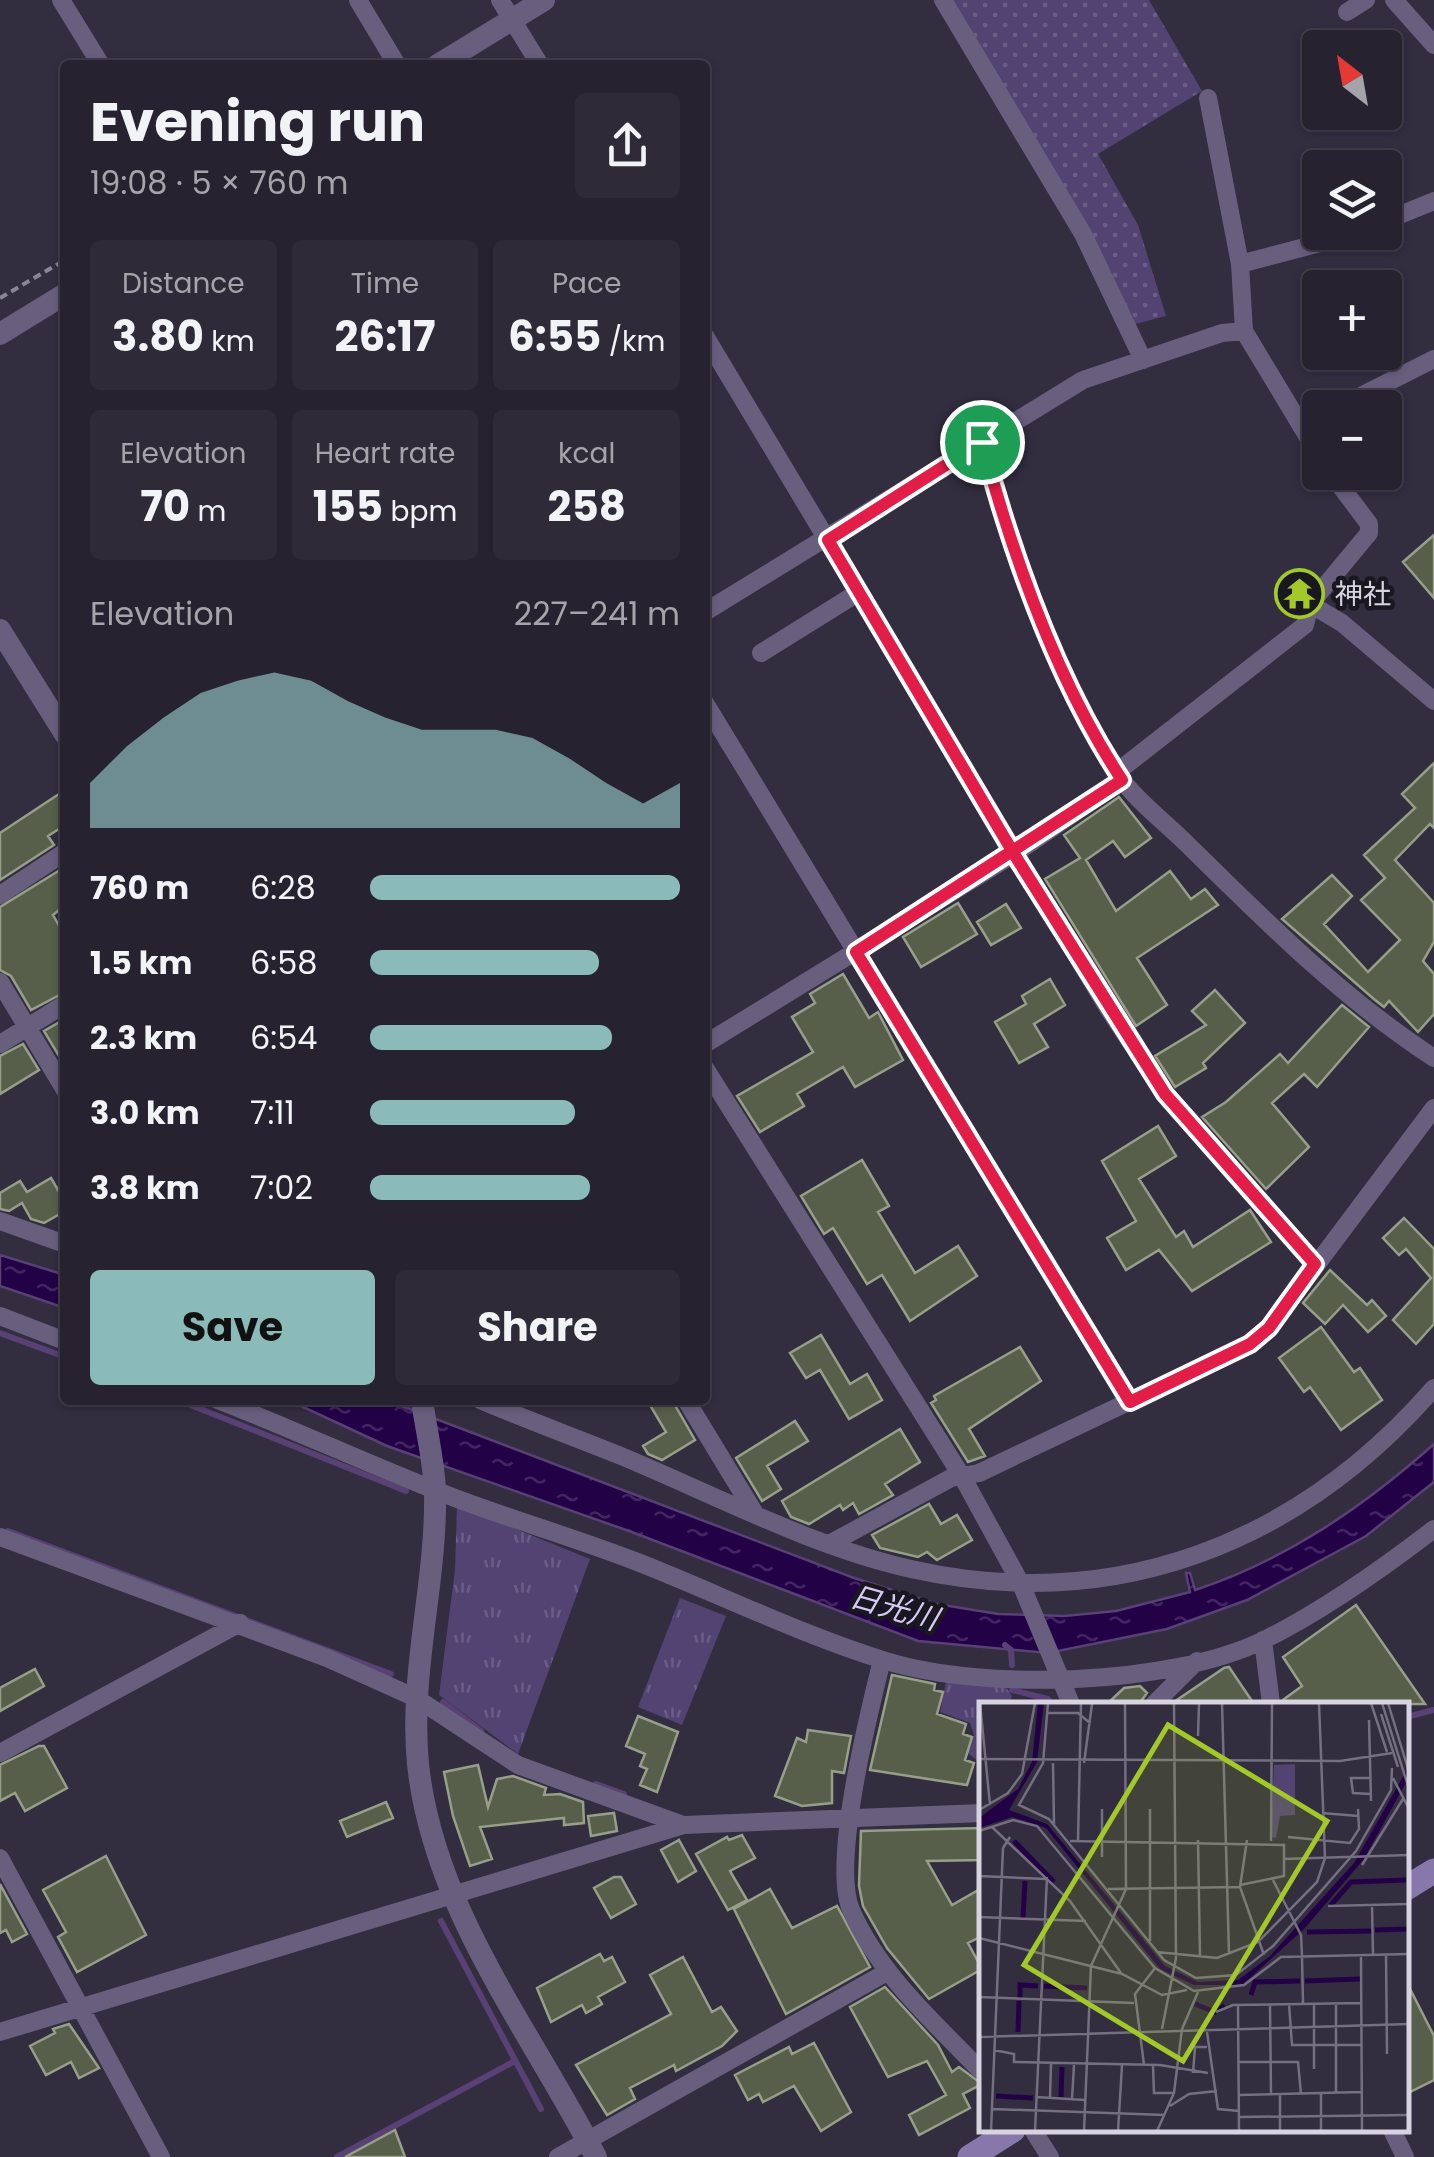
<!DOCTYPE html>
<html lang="en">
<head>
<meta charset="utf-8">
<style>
  :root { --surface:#26222f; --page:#2e2a37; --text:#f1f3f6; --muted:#a4a4aa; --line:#423f4b; --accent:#8bbbb9 }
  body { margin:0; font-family:Poppins,"Noto Sans JP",sans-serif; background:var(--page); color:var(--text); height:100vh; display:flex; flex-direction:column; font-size:38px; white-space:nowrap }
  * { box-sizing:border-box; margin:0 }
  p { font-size:32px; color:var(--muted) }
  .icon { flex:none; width:55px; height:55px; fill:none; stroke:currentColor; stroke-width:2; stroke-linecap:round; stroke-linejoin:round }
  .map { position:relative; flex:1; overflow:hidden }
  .side { position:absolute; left:60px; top:60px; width:650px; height:1345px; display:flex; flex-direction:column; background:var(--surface); border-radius:10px; box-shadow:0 2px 8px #0004,0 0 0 2px var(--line) }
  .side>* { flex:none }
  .needle { width:65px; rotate:329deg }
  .controls { position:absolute; left:1302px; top:30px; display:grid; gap:20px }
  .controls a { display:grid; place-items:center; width:100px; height:100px; border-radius:10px; background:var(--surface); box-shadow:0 2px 8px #0004,0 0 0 2px var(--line); font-size:50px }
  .pin { position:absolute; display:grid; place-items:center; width:85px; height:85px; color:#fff; margin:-42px; border:5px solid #fff; border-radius:50%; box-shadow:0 2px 10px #0007 }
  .round { display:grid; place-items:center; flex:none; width:105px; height:105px; border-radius:10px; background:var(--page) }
  .overview { display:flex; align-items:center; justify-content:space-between; height:170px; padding:0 30px }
  h1 { font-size:55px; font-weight:700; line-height:75px }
  .stats { display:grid; grid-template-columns:repeat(3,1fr); gap:15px; height:170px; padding:10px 30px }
  .stats div { display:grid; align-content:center; border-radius:10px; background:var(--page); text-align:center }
  .stats b { font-size:42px; font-weight:700 }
  .stats small { font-size:28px; font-weight:400 }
  .stats p { font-size:28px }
  .chart { height:280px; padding:20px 30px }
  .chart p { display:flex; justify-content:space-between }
  .chart svg { width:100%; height:180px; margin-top:10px; fill:var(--accent); opacity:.7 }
  .cta { display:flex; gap:20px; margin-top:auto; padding:20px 30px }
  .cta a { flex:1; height:115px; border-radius:10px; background:var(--accent); color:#111; font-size:40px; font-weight:700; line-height:115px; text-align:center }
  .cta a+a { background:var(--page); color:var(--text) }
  ul { padding:0 30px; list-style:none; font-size:32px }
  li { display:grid; grid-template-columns:160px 120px 1fr; align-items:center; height:75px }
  li i { height:25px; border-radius:12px; background:var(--accent) }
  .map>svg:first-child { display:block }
</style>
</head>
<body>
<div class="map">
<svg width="1434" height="2157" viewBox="0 0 1434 2157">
  <defs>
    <pattern id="grass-tufts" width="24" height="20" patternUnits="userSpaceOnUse" patternTransform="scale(2.5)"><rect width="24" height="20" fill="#524372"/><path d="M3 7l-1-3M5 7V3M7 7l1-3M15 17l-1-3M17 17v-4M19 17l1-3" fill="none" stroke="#6a5d86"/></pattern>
    <pattern id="park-dots" width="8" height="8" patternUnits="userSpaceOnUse" patternTransform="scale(2.5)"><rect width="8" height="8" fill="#524372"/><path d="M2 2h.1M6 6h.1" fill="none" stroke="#6a5d86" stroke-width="1.8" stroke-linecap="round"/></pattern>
    <pattern id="water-ripples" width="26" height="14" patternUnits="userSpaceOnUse" patternTransform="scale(2.5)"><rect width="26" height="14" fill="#230147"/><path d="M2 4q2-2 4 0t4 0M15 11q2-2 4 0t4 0" fill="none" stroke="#422561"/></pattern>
  </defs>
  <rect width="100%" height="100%" fill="#322d3f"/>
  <path fill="url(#grass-tufts)" d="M457,1505L590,1559L518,1754L439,1695L455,1570Z
    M680,1598L726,1616L682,1725L638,1707Z
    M946,1682L1006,1687L1012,1696L1010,1704H982L981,1763L966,1752L974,1735L970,1723L940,1712Z"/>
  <path fill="url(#park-dots)" d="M943,0H1149L1202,91L1098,154L1138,225L1166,316L1128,326Z"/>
  <path fill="url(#water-ripples)" stroke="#594075" stroke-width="2.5" d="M0,1255L65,1275V1308L0,1286Z
    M288,1400H386L854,1578L937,1604L998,1614L1064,1616L1116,1611L1190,1592L1186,1573H1190L1195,1590C1286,1560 1363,1507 1434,1444V1482L1366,1536L1247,1600L1167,1629L1048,1653L918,1641L629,1531L387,1446Z"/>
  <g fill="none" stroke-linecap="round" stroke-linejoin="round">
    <path stroke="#594075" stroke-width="6" d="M0,1333L65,1357
      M178,1400L406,1491
      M8,1531L391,1674
      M1005,1645L1011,1650L1012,1665
      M1012,1690L1048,1699L1051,1704
      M443,1702L481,1731
      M1406,1717L1434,1710
      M596,1784L624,1794
      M441,1921L541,2109
      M337,2157L515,2061"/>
  </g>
  <path fill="#575e49" stroke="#979f89" stroke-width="2.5" d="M1434,535V598L1403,562Z
    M1434,763V828L1430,824L1395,860L1434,903V942L1423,961L1434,974V1014L1418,1032L1389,1001L1384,1007L1375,1000L1282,919L1332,875L1352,896L1324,924L1368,972L1400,940L1361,900L1385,878L1364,855L1415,808L1402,794Z
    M65,790V825L48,836L54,845L0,880V833Z
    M1119,797L1151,838L1125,857L1113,841L1086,860L1116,911L1170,871L1191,899L1205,889L1218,905L1137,958L1167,1005L1136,1026L1045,879L1080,858L1064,835Z
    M65,867V905L53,915L65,936V992L31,1010L11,976L0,970V907Z
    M958,903L977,934L921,967L903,937Z
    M1006,904L1021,928L991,945L977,922Z
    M843,974L869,1018L878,1012L903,1060L855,1087L843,1067L797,1094L804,1106L760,1132L737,1096L813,1052L792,1017L815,1003L810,994Z
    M1050,979L1065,1005L1034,1024L1048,1047L1019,1063L995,1022L1026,1004L1022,996Z
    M1215,990L1245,1023L1203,1063L1206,1068L1175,1087L1155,1056L1206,1025L1192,1011Z
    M1342,1005L1369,1027L1317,1087L1304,1074L1272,1103L1309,1147L1266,1189L1202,1117L1226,1102L1280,1054L1288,1063Z
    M65,1019V1066L44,1031Z
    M23,1044L39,1070L0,1094V1056Z
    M1158,1126L1176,1156L1139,1179L1176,1237L1184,1231L1193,1247L1250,1210L1271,1242L1192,1291L1159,1250L1126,1270L1107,1238L1136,1221L1102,1161Z
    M862,1160L889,1206L878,1212L915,1273L958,1246L977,1276L910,1321L882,1275L867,1284L833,1228L824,1234L801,1196Z
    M51,1178L65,1202V1211L44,1223L31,1219L22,1203L9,1211L0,1209V1193L20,1181L27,1192Z
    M1404,1218L1434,1249V1324L1416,1344L1393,1320L1431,1278L1406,1249L1399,1255L1383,1238Z
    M1330,1270L1367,1305L1372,1300L1386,1316L1368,1332L1343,1305L1325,1324L1303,1303Z
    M1321,1327L1354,1372L1360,1368L1382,1400L1341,1430L1310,1387L1304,1392L1279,1358Z
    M821,1335L850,1384L867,1374L882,1400L849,1419L820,1370L806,1378L790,1353Z
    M1020,1347L1041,1381L969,1429L985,1456L968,1462L931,1403L936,1400L934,1396Z
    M647,1400H672L695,1440L662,1460L648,1454L643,1446L666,1432Z
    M795,1421L808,1441L767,1466L781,1489L762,1501L736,1458Z
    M900,1429L920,1462L885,1484L893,1495L859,1514L853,1503L843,1510L840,1505L809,1524L791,1517L782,1501Z
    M929,1504L941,1524L957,1515L972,1540L937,1560L927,1552L918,1557L880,1548L872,1535Z
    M1356,1605L1425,1704H1283V1700L1302,1686L1283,1657Z
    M1229,1667L1254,1704H1171L1224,1668Z
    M35,1669L44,1686L0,1711V1688Z
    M892,1675L935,1684L934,1690L943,1692L937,1714L966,1724L963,1734L972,1737L965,1760L974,1763L967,1785L870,1770Z
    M1140,1686L1147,1693L1139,1704H1107L1124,1688Z
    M638,1716L678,1732L657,1792L640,1785L647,1769L640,1766L645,1754L626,1746Z
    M808,1730L851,1736L844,1773L832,1771V1803L802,1806L775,1796L797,1738L806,1742Z
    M39,1746H44L67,1788L25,1811L15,1793L0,1801V1765Z
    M478,1765L488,1807L497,1779L513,1776L546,1788L544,1795L560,1794L583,1802L584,1823L564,1825V1818L480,1827L492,1859L470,1866L453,1816L444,1772Z
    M386,1802L393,1818L347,1837L340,1821Z
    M614,1813L617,1831L591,1836L588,1816Z
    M982,1828V1860L927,1861L952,1905L982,1888V1936L968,1943L982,1969L929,1999L887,1948L863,1906L859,1886L861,1831Z
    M742,1835L755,1858L730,1871L747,1900L728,1910L696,1854L727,1837L729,1840Z
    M679,1840L696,1871L678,1882L661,1850Z
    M106,1856L146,1935L77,1972L58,1937L66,1932L43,1890Z
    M614,1877H621L636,1904L611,1918L594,1888Z
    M0,1884L27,1934L12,1942L6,1930L0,1933Z
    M770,1889L792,1928L837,1906L870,1967L786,2014L734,1909Z
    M600,1954L604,1961L612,1957L625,1982L598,1997L602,2004L586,2013L582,2005L551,2022L537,1988Z
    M683,1957L712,2012L721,2007L737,2031L722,2046L676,2071L674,2065L630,2088L635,2099L607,2115L576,2065L671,2014L650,1975Z
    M1406,1981L1434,2036V2080L1406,2094Z
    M885,1987L938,2045L952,2072L959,2067L982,2084L963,2094L970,2108L919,2135L909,2115L946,2095L927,2061L888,2077L850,2007Z
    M69,2024L99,2068L79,2078L71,2062L46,2075L30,2046L55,2033L53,2029Z
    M814,2043L851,2112L821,2131L794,2086L763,2102L759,2094L748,2100L735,2075L789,2047L792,2054Z
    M395,2130L405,2157H345Z"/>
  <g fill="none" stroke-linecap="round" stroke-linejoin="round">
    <path stroke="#8a8695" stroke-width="4" stroke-dasharray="8 5" stroke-linecap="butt" d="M0,298L65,260"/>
    <path stroke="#685f7f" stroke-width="18" d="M61,0L101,65
      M358,0L397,65
      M500,0L540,65
      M943,0L1083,234L1143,360
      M1394,0L1434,45
      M1347,12L1366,0
      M1208,98L1240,264L1244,331
      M1385,221L1434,201
      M1240,264L1362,232
      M705,336L1108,1008L1165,1094L1315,1264
      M1337,408L1434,359
      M1301,426L1320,416
      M982,442C1013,555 1054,674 1117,773C1135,800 1164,821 1187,844C1265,921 1342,998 1434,1058
      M1310,604L1342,623L1434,701
      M705,612L1083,380L1222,333L1244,331L1320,457
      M761,653L859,592
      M705,703L1130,1403
      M1117,772L1305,625L1310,604L1369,533V524L1330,472
      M0,895L65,852
      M0,982L65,1090
      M0,1044L65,1004
      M705,1044L1014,854L1122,780
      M705,1068L963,1478L1021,1584L1071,1704
      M0,1221L65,1244
      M0,1316L65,1341
      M218,1400C298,1431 376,1468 455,1498C516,1521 579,1539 640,1563C721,1595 802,1635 886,1661C985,1691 1169,1686 1264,1640C1323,1611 1382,1569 1434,1529
      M480,1400C527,1420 574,1437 621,1456C715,1495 810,1546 911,1569C1115,1615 1298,1544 1434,1388
      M686,1400L754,1512
      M0,1537L327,1658L416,1698L518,1765L683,1825
      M831,1543L951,1478L979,1473L1250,1344L1269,1328L1434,1108
      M1263,1640L1271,1704
      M882,1660C869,1713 831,1862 851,1910C879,1974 934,2022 982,2072
      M1154,1704L1197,1661
      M0,1753L240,1623
      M0,1858L161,2157
      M0,2032L684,1825L982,1813
      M1033,2130L1050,2157
      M1392,2130L1405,2157
      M558,2157L887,1972"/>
    <path stroke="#685f7f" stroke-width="22" d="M438,65L544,0
      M0,334L65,294
      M0,630L65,734
      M422,1400C426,1430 434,1461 435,1491C437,1582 409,1672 418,1764C433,1909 531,2031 596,2157"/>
    <path stroke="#8777ab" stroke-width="25" d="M1406,1888L1434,1871
      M970,2157L1013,2130"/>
  </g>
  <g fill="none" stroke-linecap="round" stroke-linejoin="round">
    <defs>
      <path id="route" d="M982,442C1013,557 1056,680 1122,780L856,952L1130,1402L1250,1344L1269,1328L1315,1264L1165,1094L1014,854L828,540L982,442"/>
    </defs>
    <use href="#route" stroke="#fff" stroke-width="20"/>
    <use href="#route" stroke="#e11d48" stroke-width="12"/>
  </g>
  <defs>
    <symbol id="temple-ring" viewBox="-11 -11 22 22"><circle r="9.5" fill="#19171f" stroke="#a2c928" stroke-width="1.5"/><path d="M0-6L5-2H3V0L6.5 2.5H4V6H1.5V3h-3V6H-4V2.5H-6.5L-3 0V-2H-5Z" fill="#a2c928"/></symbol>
  </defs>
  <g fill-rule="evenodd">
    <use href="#temple-ring" x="1272" y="566" width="55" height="55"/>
  </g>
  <g text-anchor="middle" stroke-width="9" stroke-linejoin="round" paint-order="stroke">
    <g font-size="28" fill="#d7d4e0" stroke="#19171f" text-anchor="start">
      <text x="1335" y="604">神社</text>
    </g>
    <g font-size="30" font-style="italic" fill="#d6caf4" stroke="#19171f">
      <text transform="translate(894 1608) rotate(16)" y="10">日光川</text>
    </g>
  </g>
  <g transform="translate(979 1702)">
    <rect width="430" height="430" fill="#322d3f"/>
    <path d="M316,62V113L301,114L297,136L292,135L295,63Z" fill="#524372"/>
    <path d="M59,1H65L58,60L30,108L68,122L186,264L219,280L259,278L290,255L375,161L430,64V75L385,157L325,227L263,283H215L181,267L67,126L33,115L0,126V116L39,87L53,60Z" fill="#230147"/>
    <path fill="none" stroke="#230147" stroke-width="5" d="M35,139L75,180M351,204L372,180L427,178M44,216L46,179M396,228L430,227M328,230L393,229M326,279L381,277M65,284L108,286M272,293L276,280L321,279M41,296V283L59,284M216,302L236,310L246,304M39,330L40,299M17,394L54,396M82,395L83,365"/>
    <path fill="none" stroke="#74707f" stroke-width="2.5" d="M1,1L11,103M69,1L64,61L40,103L70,117L185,258L217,276L257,273L294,244L377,149L412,88L413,66M243,1L250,251M392,1L408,50M403,1L430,87M409,1L430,70M69,11H99L111,21M402,12L419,65M390,18L392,99M219,34L220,1M0,57L361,59L413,51M74,61L75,122M105,61L113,2M414,76L430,107M391,92L374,91L372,76H391M171,107V239M0,108L29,91L43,72L56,1M343,111L379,114M13,125L91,199L142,271M0,129L34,118L58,124L176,266L215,289L265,283L302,255L430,252M309,135L371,141L380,127L379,107M219,138L221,254M268,138L261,185L285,253M91,139L305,143V174L261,183M99,139L102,1M292,139L293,1M0,141V174L67,177M123,155V107M305,157L430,153M383,163L424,97M294,178L322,233L323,254M129,187L261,185M393,203L394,252M349,204L430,202M0,215L107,219M0,236L143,272L183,293L208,288M178,250L238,256L279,240L338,180L346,156L340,1M407,252L408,352M382,253L383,429M323,255L324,302M0,295L155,301M310,302L313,343H383M335,302V367M259,303L260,429M291,303L292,392M237,310L254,303L382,301M183,327L197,256L195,1M228,330L239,407L260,409M0,335L430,322M15,348L35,352V360L181,363L229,371M260,360H319L322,392M165,363L156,292L176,266M174,363L175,391H195M214,371L216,345H228M301,392V429M342,392V429M357,392V302M260,393L382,390M57,395L106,398M71,396L72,362M93,397L95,363M191,404L210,392L238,389M13,407L186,413M260,415L430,413M12,429L24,146L31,135M56,429L68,175M105,429L112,264L147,187L146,1M139,429L143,363M178,429L195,391L203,327L219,290"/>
    <path fill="#a2c928" fill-opacity="0.15" stroke="#a2c928" stroke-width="5" d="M189,23L348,119L204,359L45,263Z"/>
    <rect width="430" height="430" fill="none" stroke="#d7d4e0" stroke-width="5"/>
  </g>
</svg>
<div class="controls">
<a><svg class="needle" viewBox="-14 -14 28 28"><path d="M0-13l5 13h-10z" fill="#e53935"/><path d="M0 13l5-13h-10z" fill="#a4a4aa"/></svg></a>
<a><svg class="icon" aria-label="layers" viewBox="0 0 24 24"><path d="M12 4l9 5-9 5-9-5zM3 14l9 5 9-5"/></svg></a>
<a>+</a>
<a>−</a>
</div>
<div class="pin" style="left:982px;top:442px;background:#1e9e55"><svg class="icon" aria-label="arrive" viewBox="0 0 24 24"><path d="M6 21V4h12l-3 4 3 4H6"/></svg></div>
<section class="side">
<div class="overview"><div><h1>Evening run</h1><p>19:08 · 5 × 760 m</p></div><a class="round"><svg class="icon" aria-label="share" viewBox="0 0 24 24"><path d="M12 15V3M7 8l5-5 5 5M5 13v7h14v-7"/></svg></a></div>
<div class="stats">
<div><p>Distance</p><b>3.80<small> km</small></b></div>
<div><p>Time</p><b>26:17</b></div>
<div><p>Pace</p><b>6:55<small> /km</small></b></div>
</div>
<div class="stats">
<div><p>Elevation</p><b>70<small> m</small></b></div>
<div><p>Heart rate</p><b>155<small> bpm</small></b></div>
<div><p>kcal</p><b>258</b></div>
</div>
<div class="chart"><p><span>Elevation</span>227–241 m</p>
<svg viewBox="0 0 160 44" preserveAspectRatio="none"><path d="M0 44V33L10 24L20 17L30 11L40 8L50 6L60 8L70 13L80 17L90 20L100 20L110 20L120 22L130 27L140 33L150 38L160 33V44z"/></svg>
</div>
<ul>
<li><b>760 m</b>6:28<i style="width:100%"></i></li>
<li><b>1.5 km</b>6:58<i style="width:74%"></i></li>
<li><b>2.3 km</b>6:54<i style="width:78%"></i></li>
<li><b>3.0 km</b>7:11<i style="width:66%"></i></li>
<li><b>3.8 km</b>7:02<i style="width:71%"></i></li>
</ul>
<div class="cta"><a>Save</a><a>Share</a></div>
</section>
</div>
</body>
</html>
